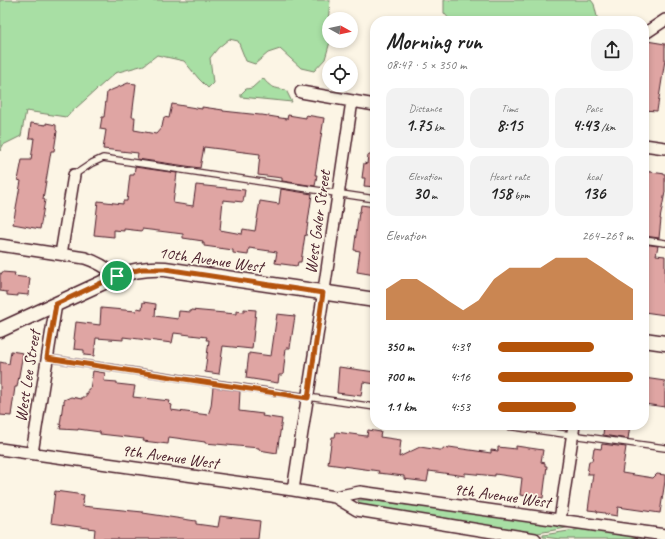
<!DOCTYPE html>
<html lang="en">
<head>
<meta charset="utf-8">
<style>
  :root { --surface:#fff; --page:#f2f2f2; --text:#222; --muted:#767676; --accent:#b45309 }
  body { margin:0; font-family:Caveat,sans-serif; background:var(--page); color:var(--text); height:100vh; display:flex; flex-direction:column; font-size:15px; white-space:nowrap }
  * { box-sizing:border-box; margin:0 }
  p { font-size:13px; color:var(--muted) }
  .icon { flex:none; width:22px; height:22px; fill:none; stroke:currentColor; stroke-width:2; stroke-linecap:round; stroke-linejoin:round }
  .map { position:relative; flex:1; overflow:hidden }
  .panel { position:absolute; left:370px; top:16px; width:279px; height:414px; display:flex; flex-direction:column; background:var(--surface); border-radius:16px; box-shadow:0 2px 6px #0003 }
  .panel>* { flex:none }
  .needle { width:26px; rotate:98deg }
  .tools { position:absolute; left:322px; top:12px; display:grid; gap:8px }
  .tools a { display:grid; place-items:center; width:36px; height:36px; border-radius:50%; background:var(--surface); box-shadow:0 2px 6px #0003; font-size:20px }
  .pin { position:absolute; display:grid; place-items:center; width:34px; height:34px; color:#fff; margin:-17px; border:2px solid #fff; border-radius:50%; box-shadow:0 1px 4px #0007 }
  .round { display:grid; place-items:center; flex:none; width:42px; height:42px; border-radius:16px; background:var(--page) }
  .head { display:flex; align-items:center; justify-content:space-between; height:68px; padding:0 16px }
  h1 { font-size:22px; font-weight:600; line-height:30px }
  .stats { display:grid; grid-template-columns:repeat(3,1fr); gap:6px; height:68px; padding:4px 16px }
  .stats div { display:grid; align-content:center; border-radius:10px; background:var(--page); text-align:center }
  .stats b { font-size:17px; font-weight:600 }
  .stats small { font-size:11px; font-weight:400 }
  .stats p { font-size:11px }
  .chart { height:112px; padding:8px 16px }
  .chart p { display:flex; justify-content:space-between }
  .chart svg { width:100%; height:72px; margin-top:4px; fill:var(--accent); opacity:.7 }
  ul { padding:0 16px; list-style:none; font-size:13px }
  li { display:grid; grid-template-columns:64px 48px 1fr; align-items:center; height:30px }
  li i { height:10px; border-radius:5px; background:var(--accent) }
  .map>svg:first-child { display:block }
</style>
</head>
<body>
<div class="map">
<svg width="665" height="539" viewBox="0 0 665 539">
  <rect width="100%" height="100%" fill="#fcf5e5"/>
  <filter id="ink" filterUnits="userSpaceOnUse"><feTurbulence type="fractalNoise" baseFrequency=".025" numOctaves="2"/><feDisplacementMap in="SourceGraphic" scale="8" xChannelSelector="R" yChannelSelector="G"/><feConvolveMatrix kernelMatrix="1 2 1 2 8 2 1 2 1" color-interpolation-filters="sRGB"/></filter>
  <g filter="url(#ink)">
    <path fill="#a8dfa4" stroke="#797f68" d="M0,0H330L328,23L329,41L330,42L325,59L314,71L301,68L280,49L268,53L255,64L246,61L238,41L229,39L218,48L210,58L213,83L208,88L199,79L184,61L157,55L144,65L115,73L66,117L26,111L21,136L3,145L0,151Z
      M444,0H591L594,4L598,21H451L444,13Z
      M263,78C270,88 275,88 286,90L292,102L241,97V94L246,89L252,88Z
      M358,500H367L577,526L538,533L537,535L359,504Z
      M588,528L659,539H560L543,537V535Z"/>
    <path fill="#dfa5a3" stroke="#4a1f2b" d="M647,41L665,44V60L657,111L644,110V62Z
      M128,83L136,84L132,117H135L134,130L156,134L162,127L164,117L169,118L172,104L202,109V107L223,110V111L260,115H262L287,119L288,115L306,118V115L324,118L315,175H317L315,186L282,181V178L258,175L260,154L204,147L200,168L137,159L138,153L103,149L106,130L100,129L102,117H104L107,92Z
      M31,123L46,125V123L56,125V130L57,131L54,151H51L43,199L45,200L40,229L13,224L21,181L18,180L22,160H31L34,138H29Z
      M368,155H375V187L364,186L365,178H362L364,163L367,164Z
      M135,167L177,173L173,203L193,206L196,185L245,190L243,202L223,200L220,230L242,234L243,229L255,231L260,201L279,204L281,189L312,194L306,236L305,235L301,262H298L297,266L275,263L277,252L249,248L248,255L233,253V250L204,246V243H202L203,241L183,238V234L142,229V231L124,229V231L114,230V237L94,235L98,201L123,204V201H127L130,175H134Z
      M644,171L665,174V192L660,219H661L659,238L644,236Z
      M361,205L375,207V275L357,272L360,251L354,250L359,212H360Z
      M644,244L658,246L656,255L665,256V315L644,312Z
      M2,272L15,273L14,276L30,278L28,295L18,294V296L7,295V292L0,291V273L2,274Z
      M143,302L156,304L155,316L178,319L179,311L191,312V310L236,314V311L244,312V309L256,310L252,349L223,346L219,374L205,372L209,340H206L207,337L174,333L172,343L123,337V340L96,338L94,356L84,355V350L74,349L75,340L74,339L76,322L100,325L101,308L136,311L137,308L142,309Z
      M277,314L295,316L290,348H286L283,375H279L278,383L246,378L249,353L271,356Z
      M11,351L23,353L17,387H15L11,416L0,415V362L9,364Z
      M339,367L375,372V384L363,382L361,396L337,393Z
      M93,371L105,373L104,381L117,382V384L135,386L133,397L170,401L169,404L172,405L171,410L208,415L211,406L213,387L240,391L239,411L263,414L262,416L282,419L277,453L259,450V448L205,443V442L169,437L168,444L143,441L144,439L100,434V432L78,429V430L60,429L61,425H60L63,403L64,404V400L71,397L82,399V397H86V393L88,394V389H90Z
      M644,378L665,381V407L644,404Z
      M604,425H630L628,439L603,435Z
      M368,430L381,432L380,437L401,440L399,457L420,447L439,450H443V448L449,449V447L491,453V450L498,451V447L516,449V446L543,450L541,462L545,463V466H547L543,498L520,495L522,478L495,474V476L465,473V476L429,471L427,482L404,479V476L378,473L379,471L328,464L332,437H335L336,432L366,436H367Z
      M602,444L626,447L622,473L653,478L657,474L665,475V481L660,513L618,507L617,516L605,514V513L597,512V511L588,510L593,474H587L589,461H592L594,448L601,449Z
      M55,491L84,495L82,506L143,512V513L196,521V524L218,527L220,516L260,521L258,539H94L95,529L51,523Z"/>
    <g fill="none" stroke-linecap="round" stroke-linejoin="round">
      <defs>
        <path id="service" d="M74,175L92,163L103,158L375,199
          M644,240L665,243
          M47,358L375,407
          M499,425L665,448"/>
        <path id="minor" d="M644,34L665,20
          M301,92L375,105
          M644,145L665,148
          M0,245L85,258C98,262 106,267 117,276
          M61,254L74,175
          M0,449L293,490L335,497L360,492L665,535
          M32,453L56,304
          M293,490L320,317L352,101
          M335,497L357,510L535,539
          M560,520L574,425"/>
        <path id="tertiary" d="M0,330L117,276C133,270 148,268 165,269L375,300
          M644,340L665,343"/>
      </defs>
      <use href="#service" stroke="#4a1f2b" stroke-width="8"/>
      <use href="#minor" stroke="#4a1f2b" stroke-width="14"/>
      <use href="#tertiary" stroke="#4a1f2b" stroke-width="17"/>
      <use href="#service" stroke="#fcf5e5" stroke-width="5.5"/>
      <use href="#minor" stroke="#fcf5e5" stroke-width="11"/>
      <use href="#tertiary" stroke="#fcf5e5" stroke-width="14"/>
    </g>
  </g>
  <g fill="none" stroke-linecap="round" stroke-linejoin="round" filter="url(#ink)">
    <defs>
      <path id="route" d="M142,269H165L323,293L308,398L47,358L56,304C84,292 112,275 142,269Z"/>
    </defs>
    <use href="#route" stroke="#fff" stroke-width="8"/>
    <use href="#route" stroke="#b45309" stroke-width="5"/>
  </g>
  <g text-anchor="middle" stroke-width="3.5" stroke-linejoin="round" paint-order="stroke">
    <g font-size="17" fill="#4a1f2b" stroke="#fcf5e5">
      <text transform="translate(317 222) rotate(-82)" y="6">West Galer Street</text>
      <text transform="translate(211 259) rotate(8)" y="6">10th Avenue West</text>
      <text transform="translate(27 376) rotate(-81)" y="6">West Lee Street</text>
      <text transform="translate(170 456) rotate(8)" y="6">9th Avenue West</text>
      <text transform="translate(502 495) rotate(8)" y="6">9th Avenue West</text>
    </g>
  </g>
</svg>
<div class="tools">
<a><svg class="needle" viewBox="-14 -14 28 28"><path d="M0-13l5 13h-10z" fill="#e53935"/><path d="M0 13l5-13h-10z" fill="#767676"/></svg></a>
<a><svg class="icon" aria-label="locate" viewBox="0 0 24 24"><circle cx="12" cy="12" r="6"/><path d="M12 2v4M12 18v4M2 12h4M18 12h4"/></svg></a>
</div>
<div class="pin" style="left:117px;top:276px;background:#1e9e55"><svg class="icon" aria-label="arrive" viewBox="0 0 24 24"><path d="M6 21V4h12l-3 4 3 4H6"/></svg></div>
<section class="panel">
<div class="head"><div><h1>Morning run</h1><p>08:47 · 5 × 350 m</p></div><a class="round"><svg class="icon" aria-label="share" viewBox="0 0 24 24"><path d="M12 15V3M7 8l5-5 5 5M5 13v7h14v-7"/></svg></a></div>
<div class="stats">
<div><p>Distance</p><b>1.75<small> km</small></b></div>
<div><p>Time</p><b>8:15</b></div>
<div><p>Pace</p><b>4:43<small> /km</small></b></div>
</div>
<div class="stats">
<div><p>Elevation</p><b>30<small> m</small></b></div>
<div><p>Heart rate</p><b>158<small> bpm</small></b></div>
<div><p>kcal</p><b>136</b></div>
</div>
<div class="chart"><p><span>Elevation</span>264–269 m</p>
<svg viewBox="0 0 160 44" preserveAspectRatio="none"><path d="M0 44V25L10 19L20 19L30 25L40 32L50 38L60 32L70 19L80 12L90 12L100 12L110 6L120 6L130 6L140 12L150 19L160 25V44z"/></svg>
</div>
<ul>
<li><b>350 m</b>4:39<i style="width:71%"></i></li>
<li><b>700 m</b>4:16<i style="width:100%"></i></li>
<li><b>1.1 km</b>4:53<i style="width:58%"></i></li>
</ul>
</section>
</div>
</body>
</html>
